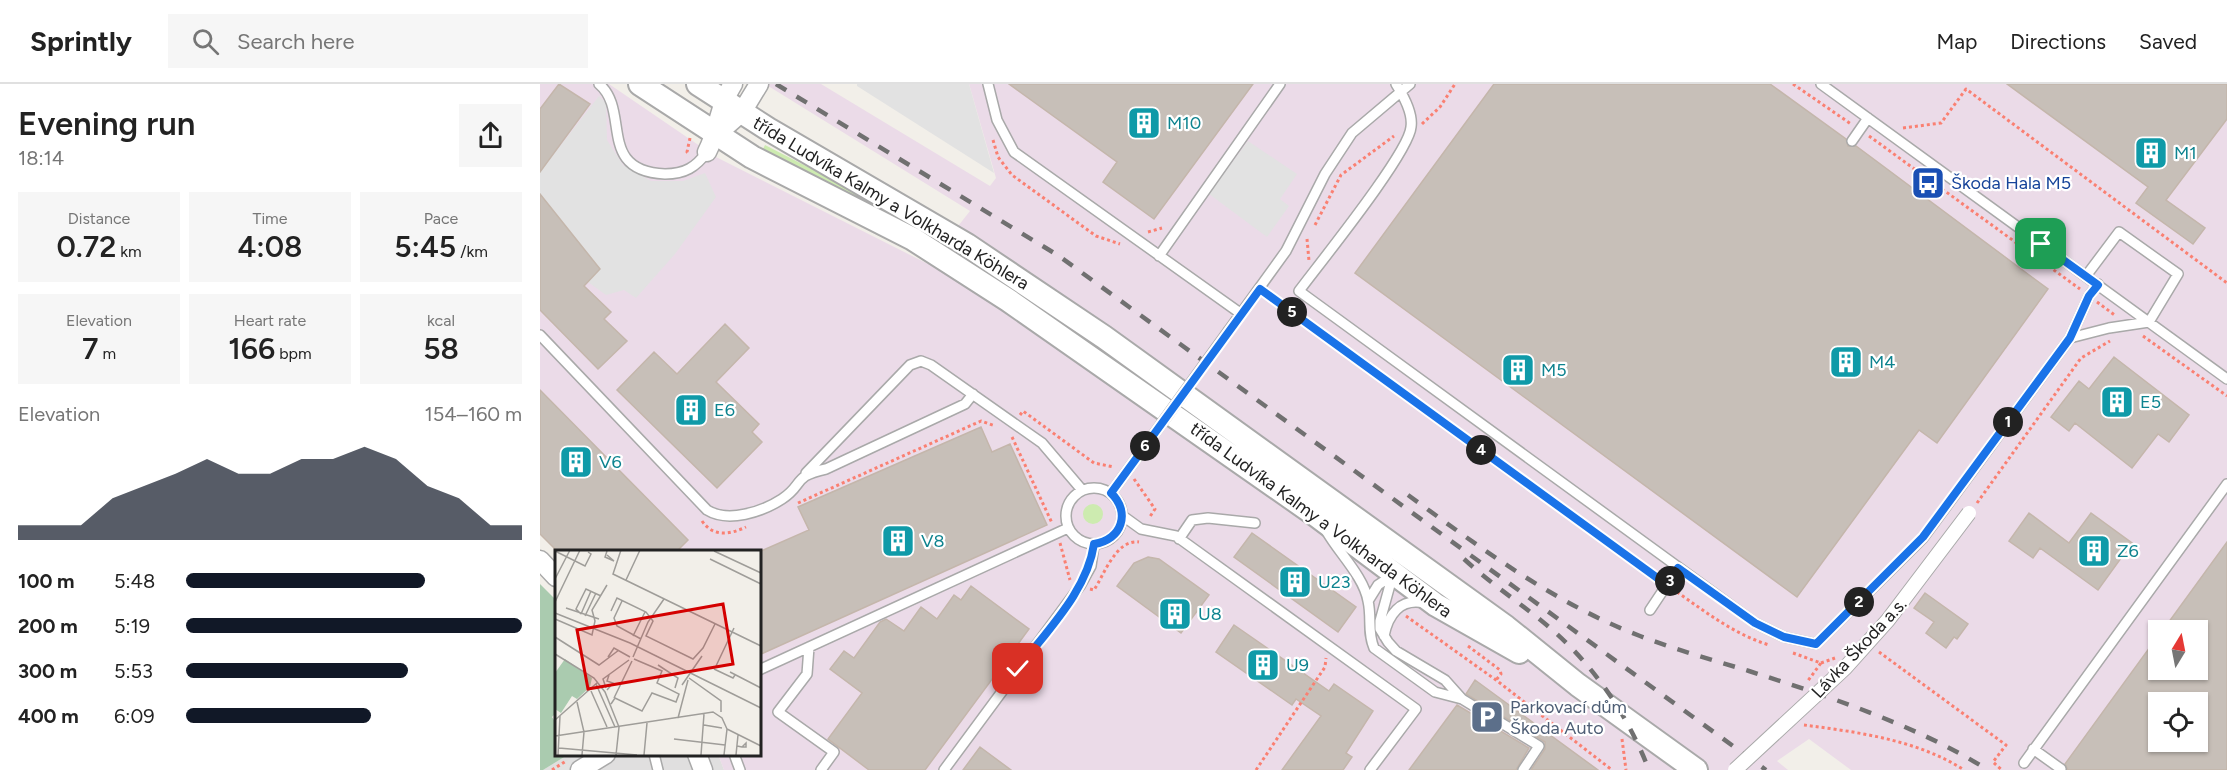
<!DOCTYPE html>
<html lang="en">
<head>
<meta charset="utf-8">
<style>
  :root { --surface:#fff; --page:#f6f6f6; --text:#222; --muted:#767676; --line:#e0e0e0; --accent:#111827 }
  body { margin:0; font-family:Figtree,sans-serif; background:var(--page); color:var(--text); height:100vh; display:flex; flex-direction:column; font-size:22px; white-space:nowrap }
  * { box-sizing:border-box; margin:0 }
  p { font-size:20px; color:var(--muted) }
  .icon { flex:none; width:33px; height:33px; fill:none; stroke:currentColor; stroke-width:2; stroke-linecap:round; stroke-linejoin:round }
  .map { position:relative; flex:1; overflow:hidden }
  .drawer { display:flex; flex-direction:column; background:var(--surface); width:540px }
  .drawer>* { flex:none }
  .needle { width:39px; rotate:10deg }
  .fabs { position:absolute; left:1608px; top:536px; display:grid; gap:12px }
  .fabs a { display:grid; place-items:center; width:60px; height:60px; border-radius:0px; background:var(--surface); box-shadow:0 2px 4px #0004; font-size:30px }
  .pin { position:absolute; display:grid; place-items:center; width:51px; height:51px; color:#fff; margin:-26px; border-radius:12px; box-shadow:0 3px 9px #0006 }
  .km { position:absolute; width:30px; height:30px; margin:-15px; border-radius:50%; background:#222; color:#fff; font-size:16px; line-height:30px; text-align:center }
  .round { display:grid; place-items:center; flex:none; width:63px; height:63px; border-radius:0px; background:var(--page) }
  .head { display:flex; align-items:center; justify-content:space-between; height:102px; padding:0 18px }
  h1 { font-size:33px; font-weight:600; line-height:45px }
  .figures { display:grid; grid-template-columns:repeat(3,1fr); gap:9px; height:102px; padding:6px 18px }
  .figures div { display:grid; align-content:center; border-radius:0px; background:var(--page); text-align:center }
  .figures b { font-size:30px; font-weight:600 }
  .figures small { font-size:16px; font-weight:400 }
  .figures p { font-size:16px }
  .chart { height:168px; padding:12px 18px }
  .chart p { display:flex; justify-content:space-between }
  .chart svg { width:100%; height:108px; margin-top:6px; fill:var(--accent); opacity:.7 }
  ul { padding:0 18px; list-style:none; font-size:20px }
  li { display:grid; grid-template-columns:96px 72px 1fr; align-items:center; height:45px }
  li i { height:15px; border-radius:8px; background:var(--accent) }
  header { display:flex; align-items:center; gap:36px; box-sizing:border-box; height:84px; padding:0 30px; background:var(--surface); border-bottom:2px solid var(--line) }
  header strong { font-size:28px }
  nav { display:flex; gap:33px; margin-inline-start:auto; font-size:21px }
  .search { width:420px; height:54px; background:var(--page); display:flex; align-items:center; gap:15px; box-sizing:border-box; padding:0 21px; border-radius:0px; color:var(--muted); font-size:22px }
  main { display:flex; flex:1; min-height:0 }
  .map>svg:first-child { display:block }
</style>
</head>
<body>
<header>
<strong>Sprintly</strong>
<div class="search"><svg class="icon" aria-label="search" viewBox="0 0 24 24"><circle cx="10" cy="10" r="6"/><path d="M15 15l6 6"/></svg>Search here</div>
<nav><a>Map</a><a>Directions</a><a>Saved</a></nav>
</header>
<main>
<section class="drawer">
<div class="head"><div><h1>Evening run</h1><p>18:14</p></div><a class="round"><svg class="icon" aria-label="share" viewBox="0 0 24 24"><path d="M12 15V3M7 8l5-5 5 5M5 13v7h14v-7"/></svg></a></div>
<div class="figures">
<div><p>Distance</p><b>0.72<small> km</small></b></div>
<div><p>Time</p><b>4:08</b></div>
<div><p>Pace</p><b>5:45<small> /km</small></b></div>
</div>
<div class="figures">
<div><p>Elevation</p><b>7<small> m</small></b></div>
<div><p>Heart rate</p><b>166<small> bpm</small></b></div>
<div><p>kcal</p><b>58</b></div>
</div>
<div class="chart"><p><span>Elevation</span>154–160 m</p>
<svg viewBox="0 0 160 44" preserveAspectRatio="none"><path d="M0 44V38L10 38L20 38L30 27L40 22L50 17L60 11L70 17L80 17L90 11L100 11L110 6L120 11L130 22L140 27L150 38L160 38V44z"/></svg>
</div>
<ul>
<li><b>100 m</b>5:48<i style="width:71%"></i></li>
<li><b>200 m</b>5:19<i style="width:100%"></i></li>
<li><b>300 m</b>5:53<i style="width:66%"></i></li>
<li><b>400 m</b>6:09<i style="width:55%"></i></li>
</ul>
</section>
<div class="map">
<svg width="1687" height="686" viewBox="0 0 1687 686">
  <rect width="100%" height="100%" fill="#f2efe9"/>
  <path fill="#e0dfdf" d="M29,670H178L184,686H3Z"/>
  <path fill="#ebdbe8" fill-rule="evenodd" d="M0,0H69L176,73L388,180L430,127L225,0H281L450,102L456,94L429,0H1687V686H1311L1269,655L1237,677L1248,686H184L178,670H219V467H17L0,450ZM1618,546H1658V585H1618ZM1618,618H1658V657H1618Z"/>
  <path fill="#cdebb0" d="M225,61L338,119L474,203L726,380L222,67Z
    M543 430a10 10 0 1 1 20 0a10 10 0 1 1-20 0Z"/>
  <path fill="#aacbaf" d="M0,500L16,516V629L12,633L16,639V670H29L3,686H0Z"/>
  <path fill="#e2e2e2" d="M317,0H429L454,89L317,2Z
    M59,12L66,19L67,56L83,81L111,97H143L165,89L176,113L135,170L96,214L84,206L66,211L48,198L60,185L0,110V88Z
    M708,57L757,90L740,115L749,122L727,153L669,110Z
    M38,670H59L32,686H12Z"/>
  <path fill="#c7bfb8" stroke="#c4b6ab" stroke-width="1.5" fill-rule="evenodd" d="M19,0L50,20L0,88V25Z
    M469,0H713L614,135L563,98L577,78Z
    M954,0H1230L1306,55L1308,62H1316L1508,205L1397,359L1379,346L1257,513L815,189Z
    M1467,0H1687V35L1626,116L1665,144L1653,160L1596,119L1608,103Z
    M0,110L60,185L44,202L71,228L64,235L87,257L58,285L0,226Z
    M185,240L209,264L176,298L219,340L212,348L222,358L177,404L77,306L114,268L137,290Z
    M1574,273L1649,331L1629,358L1618,350L1592,384L1535,339L1529,347L1511,333L1539,297L1549,305Z
    M0,306L148,456L137,467H17L0,450Z
    M441,343L452,368L470,360L507,441L219,571V468L269,446L258,423Z
    M1489,429L1529,459L1551,429L1592,459L1558,506L1500,464L1493,474L1469,457Z
    M712,449L816,523L798,548L694,473Z
    M1687,458V686H1528L1525,680L1618,552V585H1658V546H1623ZM1618,618H1658V657H1618Z
    M608,473L619,475L669,511L641,549L577,502L594,479Z
    M431,502L489,545L385,686H329L288,655L322,609L290,585L304,567L314,574L340,538L346,535L364,547L381,523L397,535L414,511L421,516Z
    M1385,509L1428,540L1417,555L1414,553L1406,564L1386,549L1394,538L1374,524Z
    M694,541L789,607L794,600L833,627L806,669L812,673L803,686H742L781,632L756,615L752,621L676,568Z
    M935,596L1058,686H991L1005,665V658L926,610Z
    M917,621L989,664L976,686H869Z
    M440,663L471,686H423Z"/>
  <g fill="none" stroke-linecap="round" stroke-linejoin="round">
    <defs>
      <path id="service" d="M59,0C91,27 56,87 125,90C145,90 156,83 167,68
        M448,0L457,36L474,68L700,229
        M856,0C863,11 873,30 871,43C869,69 779,180 759,207L1215,539L1244,553L1276,560L1383,454L1530,254L1549,212L1558,200
        M1281,0L1687,295
        M1312,57L1328,34
        M619,172L740,0
        M689,246L746,167L785,90L812,49L870,0
        M0,251L167,426C188,439 222,428 242,415C264,401 252,392 286,385L425,320L433,310
        M1530,254L1569,244L1609,238L1638,190L1579,148L1546,192
        M266,389L370,281L381,277L391,281L502,359L542,406
        M526 432a28 28 0 1 1 56 0a28 28 0 1 1-56 0Z
        M571,409L614,350
        M583,432L601,445L636,452L876,625L830,686
        M787,448C799,469 824,493 828,517C832,534 827,548 834,564L895,608L922,615
        M639,455L652,436L668,434L715,439
        M853,490L840,537V545L848,558L856,567L905,596L922,615L999,662L983,686
        M828,517L838,501L853,491
        M1110,526L1138,484
        M844,552C848,531 860,514 884,519
        M269,563L267,590L238,628L294,668L281,686
        M219,586L528,444
        M1493,665L1521,685
        M114,670L118,686
        M194,670L200,686
        M1484,679L1687,400
        M404,686L540,502L551,482L554,461"/>
      <path id="minor" d="M177,50L202,28L219,0
        M167,68C179,45 179,21 193,0
        M0,476L16,493
        M157,670L163,686
        M40,686L66,670"/>
      <path id="tertiary" d="M100,0L212,73L373,155L468,216L777,432L896,521L979,568
        M158,0L228,45L427,161L564,253L966,543L1038,601L1156,686"/>
    </defs>
    <use href="#service" stroke="#a9a9a9" stroke-width="12"/>
    <use href="#minor" stroke="#a9a9a9" stroke-width="21"/>
    <use href="#tertiary" stroke="#a9a9a9" stroke-width="26"/>
    <path stroke="#fa8072" stroke-width="3" stroke-dasharray="3 3" stroke-linecap="butt" d="M1253,0L1311,40
      M882,40L900,23L915,0
      M1363,44L1401,39L1426,5L1687,199
      M1329,52L1540,205
      M150,54L147,68L150,70
      M453,56L458,73L472,91L556,152L580,160
      M775,141L801,91L854,52
      M608,148L622,144
      M767,155L769,177
      M729,212L1117,493
      M1557,218L1576,232
      M1603,252L1687,312
      M480,331L483,327L554,379L574,383
      M472,353L512,439
      M594,395L615,425L609,434
      M258,419L441,337L455,342
      M1437,419L1541,274L1570,257
      M162,437C173,453 189,451 206,443
      M520,459L530,496
      M550,505L554,506C564,491 576,455 599,458
      M1137,508C1167,529 1194,550 1229,561
      M866,532L956,596L1072,686
      M928,562L960,586L961,590L956,596
      M1339,568L1466,661L1453,678L1462,686
      M1253,569L1281,579L1267,598
      M1281,579L1295,574
      M1264,641C1317,648 1378,656 1424,686
      M1082,655L1086,686
      M12,686L26,677
      M716,686L785,583L786,574"/>
    <use href="#service" stroke="#fff" stroke-width="9"/>
    <use href="#minor" stroke="#fff" stroke-width="18"/>
    <use href="#tertiary" stroke="#fff" stroke-width="22"/>
    <path stroke="#707070" stroke-width="4.5" stroke-dasharray="12 12" stroke-linecap="butt" d="M236,0L519,172L1226,686
      M868,411C942,465 1014,519 1100,552C1136,566 1173,576 1209,587C1290,613 1376,641 1448,686
      M924,475C949,498 977,517 1003,538C1051,577 1087,629 1109,686"/>
    <defs>
      <path id="service-bridge" d="M614,350L689,246"/>
      <path id="pedestrian-bridge" d="M1195,686L1305,584L1348,536L1429,429"/>
    </defs>
    <use href="#service-bridge" stroke="#a9a9a9" stroke-width="12" stroke-linecap="butt"/>
    <use href="#pedestrian-bridge" stroke="#a9a9a9" stroke-width="16" stroke-linecap="butt"/>
    <use href="#service-bridge" stroke="#fff" stroke-width="9"/>
    <use href="#pedestrian-bridge" stroke="#fff" stroke-width="14"/>
  </g>
  <g fill="none" stroke-linecap="round" stroke-linejoin="round">
    <defs>
      <path id="route" d="M478,585C506,547 547,508 554,460C582,456 591,428 571,409L720,205L1127,501L1138,484L1215,539L1244,553L1276,560L1383,453L1530,254L1549,212L1558,201L1501,160"/>
    </defs>
    <use href="#route" stroke="#fff" stroke-width="12"/>
    <use href="#route" stroke="#1a73e8" stroke-width="8"/>
  </g>
  <defs>
    <symbol id="building-square" viewBox="-11 -11 22 22"><rect x="-9" y="-9" width="18" height="18" rx="4" fill="#0f9aa8" stroke="#fff"/><path d="M-4-6H4V6H1V3H-1V6H-4ZM-2.5-4.3h1.7v1.8h-1.7ZM.8-4.3h1.7v1.8H.8ZM-2.5-1h1.7V.8h-1.7ZM.8-1h1.7V.8H.8Z" fill="#fff"/></symbol>
    <symbol id="bus-square" viewBox="-11 -11 22 22"><rect x="-9" y="-9" width="18" height="18" rx="4" fill="#1a4fb4" stroke="#fff"/><path d="M-5-6H5V4H4V6H2V4H-2V6H-4V4H-5ZM-3.5-4V0h7V-4ZM-3.5 1.2v1.5H-2V1.2ZM2 1.2v1.5H3.5V1.2Z" fill="#fff"/></symbol>
    <symbol id="parking-square" viewBox="-11 -11 22 22"><rect x="-9" y="-9" width="18" height="18" rx="4" fill="#5c6f8a" stroke="#fff"/><path d="M-3.5-5.5H1a3.5 3.5 0 0 1 0 7H-1V5.5H-3.5ZM-1-3.4V-.6H.8a1.4 1.4 0 0 0 0-2.8Z" fill="#fff"/></symbol>
  </defs>
  <g fill-rule="evenodd">
    <use href="#building-square" x="585" y="20" width="38" height="38"/>
    <use href="#building-square" x="1592" y="50" width="38" height="38"/>
    <use href="#bus-square" x="1369" y="80" width="38" height="38"/>
    <use href="#building-square" x="1287" y="259" width="38" height="38"/>
    <use href="#building-square" x="959" y="267" width="38" height="38"/>
    <use href="#building-square" x="1558" y="299" width="38" height="38"/>
    <use href="#building-square" x="132" y="307" width="38" height="38"/>
    <use href="#building-square" x="17" y="359" width="38" height="38"/>
    <use href="#building-square" x="339" y="438" width="38" height="38"/>
    <use href="#building-square" x="1535" y="448" width="38" height="38"/>
    <use href="#building-square" x="736" y="479" width="38" height="38"/>
    <use href="#building-square" x="616" y="511" width="38" height="38"/>
    <use href="#building-square" x="704" y="562" width="38" height="38"/>
    <use href="#parking-square" x="928" y="614" width="38" height="38"/>
  </g>
  <g text-anchor="middle" stroke-width="4.5" stroke-linejoin="round" paint-order="stroke">
    <g font-size="18" fill="#0d838f" stroke="#fff" text-anchor="start">
      <text x="627" y="45">M10</text>
      <text x="1634" y="75">M1</text>
      <text x="1329" y="284">M4</text>
      <text x="1001" y="292">M5</text>
      <text x="1600" y="324">E5</text>
      <text x="174" y="332">E6</text>
      <text x="59" y="384">V6</text>
      <text x="381" y="463">V8</text>
      <text x="1577" y="473">Z6</text>
      <text x="778" y="504">U23</text>
      <text x="658" y="536">U8</text>
      <text x="746" y="587">U9</text>
    </g>
    <g font-size="18" fill="#164399" stroke="#fff" text-anchor="start">
      <text x="1411" y="105">Škoda Hala M5</text>
    </g>
    <g font-size="18" fill="#222" stroke="#fff">
      <text transform="translate(351 119) rotate(31)" y="6">třída Ludvíka Kalmy a Volkharda Köhlera</text>
      <text transform="translate(781 436) rotate(36)" y="6">třída Ludvíka Kalmy a Volkharda Köhlera</text>
      <text transform="translate(1319 564) rotate(-47)" y="6">Lávka Škoda a.s.</text>
    </g>
    <g font-size="18" fill="#4e5e75" stroke="#fff" text-anchor="start">
      <text x="970" y="629">Parkovací dům<tspan x="970" dy="21">Škoda Auto</tspan></text>
    </g>
  </g>
  <g transform="translate(15 466)">
    <rect width="206" height="206" fill="#f2efe9"/>
    <path d="M10,109L37,128L35,137L22,149L17,146L6,163L0,159V123Z" fill="#aacbaf"/>
    <path fill="none" stroke="#9f9d99" stroke-width="1.5" d="M66,0L58,24L206,96M0,1L30,16L36,4L33,2M159,1L206,23M52,5L59,11L50,7L52,1M155,9L206,34M0,29L15,0M71,30L85,0M67,51L59,68L62,76L86,89M0,52L25,0M11,58L44,69M56,61L62,48L91,62L98,71L91,86L138,109L148,98L160,74M0,63L75,93L206,158M26,64L21,59L31,39L46,46M26,64L36,41M30,66L41,43M0,69L37,85L40,71L37,60L52,35M78,86L90,62M0,87L44,115L64,100M0,104L39,128L50,142L64,177L61,205M53,107L59,98L75,107M78,107L93,72L109,49M103,115L123,128L120,138M161,116L179,78M159,119L178,128L180,125M175,122L206,138M134,128L166,151V162M41,134L60,177M127,135L147,106M51,138L48,129L74,110M52,140L58,133L52,131L54,125M36,141L52,177M59,148L77,111M22,152L29,182L27,205M56,154L60,148L87,161L97,143L121,152L124,144L102,133L107,121L79,109M123,168L133,130M0,170L43,132M149,175L167,178M172,179L206,196M0,186L158,162L167,168L172,179L169,205M119,189L170,195M182,196L187,197H191V193L187,197M4,198L82,205M3,205L5,166M89,205L92,173M146,205L149,164M181,205L183,185"/>
    <path fill="#d40000" fill-opacity="0.15" stroke="#d40000" stroke-width="3" d="M168,54L178,114L33,139L22,80Z"/>
    <rect width="206" height="206" fill="none" stroke="#222" stroke-width="3"/>
  </g>
</svg>
<div class="fabs">
<a><svg class="needle" viewBox="-14 -14 28 28"><path d="M0-13l5 13h-10z" fill="#e53935"/><path d="M0 13l5-13h-10z" fill="#767676"/></svg></a>
<a><svg class="icon" aria-label="locate" viewBox="0 0 24 24"><circle cx="12" cy="12" r="6"/><path d="M12 2v4M12 18v4M2 12h4M18 12h4"/></svg></a>
</div>
<div class="pin" style="left:1501px;top:160px;background:#1e9e55"><svg class="icon" aria-label="arrive" viewBox="0 0 24 24"><path d="M6 21V4h12l-3 4 3 4H6"/></svg></div>
<div class="pin" style="left:478px;top:585px;background:#d93025"><svg class="icon" aria-label="check" viewBox="0 0 24 24"><path d="M5 12l5 5 9-10"/></svg></div>
<b class="km" style="left:1468px;top:338px">1</b>
<b class="km" style="left:1319px;top:518px">2</b>
<b class="km" style="left:1130px;top:497px">3</b>
<b class="km" style="left:941px;top:366px">4</b>
<b class="km" style="left:752px;top:228px">5</b>
<b class="km" style="left:605px;top:362px">6</b>
</div>
</main>
</body>
</html>
